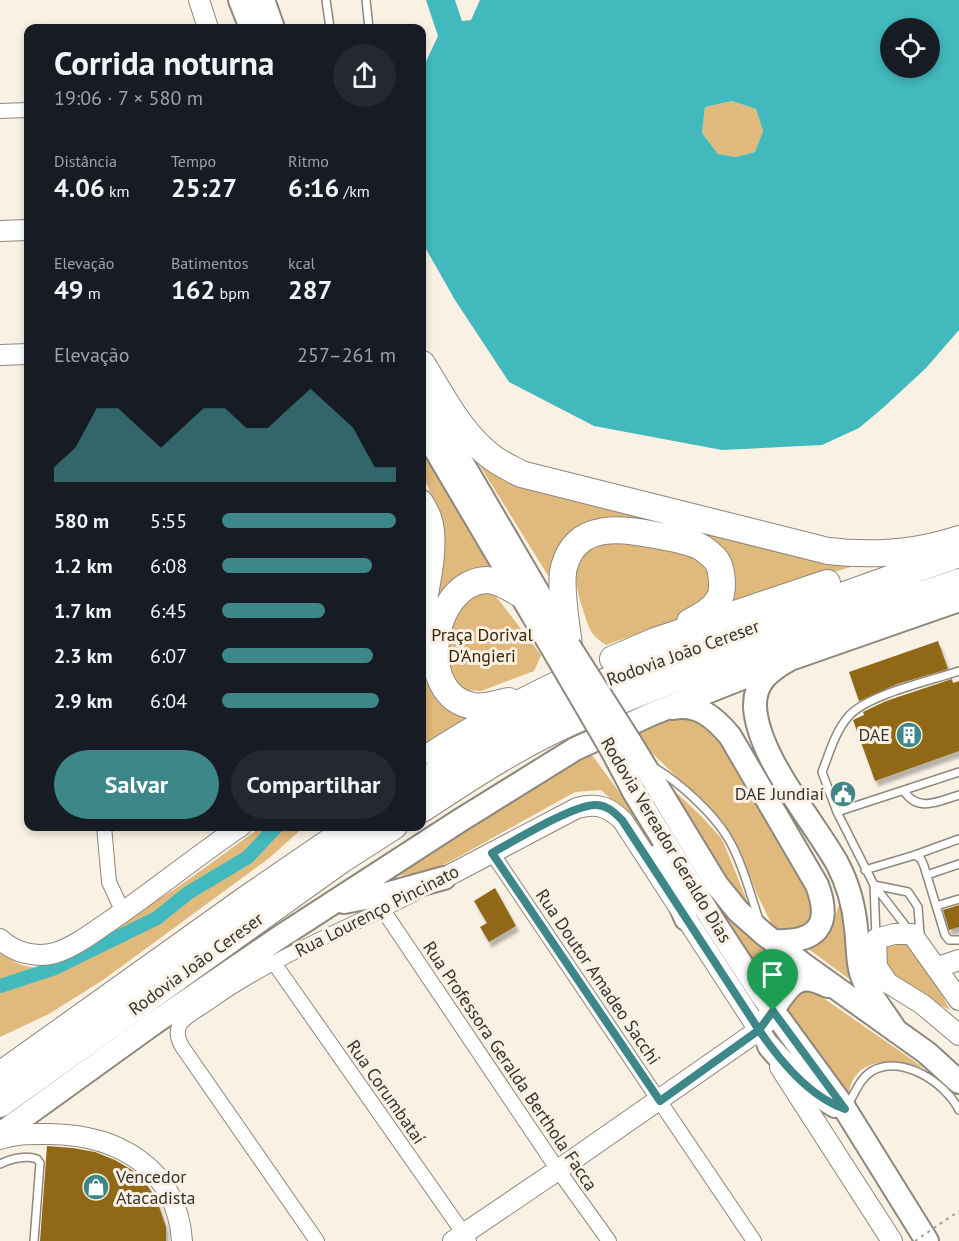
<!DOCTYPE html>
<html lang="pt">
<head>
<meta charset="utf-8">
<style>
  :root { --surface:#171b24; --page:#242831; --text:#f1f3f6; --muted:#9ea1a6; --accent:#3e8789 }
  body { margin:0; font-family:"PT Sans",sans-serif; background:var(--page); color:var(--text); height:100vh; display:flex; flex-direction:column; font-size:22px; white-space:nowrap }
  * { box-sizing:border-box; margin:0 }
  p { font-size:20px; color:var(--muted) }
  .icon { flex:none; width:33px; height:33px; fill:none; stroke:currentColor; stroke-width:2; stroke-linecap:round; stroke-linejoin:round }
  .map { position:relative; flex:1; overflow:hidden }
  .panel { position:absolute; left:24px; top:24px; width:402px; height:807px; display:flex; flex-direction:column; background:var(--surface); border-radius:12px; box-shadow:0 3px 9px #0003 }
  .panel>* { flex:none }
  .controls { position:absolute; left:880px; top:18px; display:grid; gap:12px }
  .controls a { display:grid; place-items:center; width:60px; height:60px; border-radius:50%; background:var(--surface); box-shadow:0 3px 9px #0003; font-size:30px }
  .pin { position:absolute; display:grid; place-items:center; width:51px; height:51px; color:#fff; margin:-62px -26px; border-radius:50% 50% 50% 0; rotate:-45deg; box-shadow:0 0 6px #0007 }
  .pin .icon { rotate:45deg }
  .round { display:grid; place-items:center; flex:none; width:63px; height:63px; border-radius:32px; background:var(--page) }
  .summary { display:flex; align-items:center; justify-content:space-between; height:102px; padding:0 30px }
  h1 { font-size:33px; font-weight:700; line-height:45px }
  .figures { display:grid; grid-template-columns:repeat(3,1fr); gap:9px; height:102px; padding:6px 30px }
  .figures div { display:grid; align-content:center }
  .figures b { font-size:26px; font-weight:700 }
  .figures small { font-size:16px; font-weight:400 }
  .figures p { font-size:16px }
  .chart { height:168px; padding:12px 30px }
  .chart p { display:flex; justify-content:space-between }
  .chart svg { width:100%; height:108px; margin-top:6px; fill:var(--accent); opacity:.7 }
  .cta { display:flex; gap:12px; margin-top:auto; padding:12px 30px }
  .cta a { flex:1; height:69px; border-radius:36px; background:var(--accent); color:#fff; font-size:24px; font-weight:700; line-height:69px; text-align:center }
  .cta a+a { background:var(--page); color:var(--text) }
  ul { padding:0 30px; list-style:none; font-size:20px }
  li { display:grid; grid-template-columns:96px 72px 1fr; align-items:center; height:45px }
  li i { height:15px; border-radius:8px; background:var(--accent) }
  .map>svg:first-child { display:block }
</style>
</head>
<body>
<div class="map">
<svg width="959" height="1241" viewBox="0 0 959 1241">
  <defs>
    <filter id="shadow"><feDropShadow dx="3" dy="5.5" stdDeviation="1.5" flood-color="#0004"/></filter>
  </defs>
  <rect width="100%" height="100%" fill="#faf1e5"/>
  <path fill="#e0b97d" d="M732,101L756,109L763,131L755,152L736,157L718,154L702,133L705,107Z
    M422,439L497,569L429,641L472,720L422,749V653L441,549L440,513L422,474Z
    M472,453L790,553L854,566L727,605C739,583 734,576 725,554L582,525L557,590Z
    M619,540L694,556L707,571L710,585L707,597L695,613L606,645C588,633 589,627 582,607C569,567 576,549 619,540Z
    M488,586L541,655L534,671L481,691L467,690L455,685L441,645L451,600Z
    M688,715L713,730L807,877C814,906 821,921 789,933L773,927L757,894L739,849L723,822L648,749L632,723Z
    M589,751L641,822L656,863L624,811L601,790L575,792L433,871L369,880Z
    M664,781L700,815L722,839L748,903L715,864Z
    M261,827H304L268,859L103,980L49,1014L0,1037V949C8,962 30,970 45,967C80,959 100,936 128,918C143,908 160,899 175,889C204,869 233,847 261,827Z
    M844,885L867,992L807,948C834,927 836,918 844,885Z
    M703,888L751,937L803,974L771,997Z
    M893,942H906L918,951L950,1010L893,981L882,971L884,949Z
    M807,990L819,995L924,1068C903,1062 866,1055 853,1080C850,1085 849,1093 848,1098L788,1017L787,1003L797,992Z"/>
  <path fill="#42b9bd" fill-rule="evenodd" d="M426,0H455L462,21L471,20L480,0H959V330L926,368L884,407L859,428L822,445L722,450L594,426L509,382L455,300L422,242V70L438,36ZM891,28H930V68H891ZM732,101L756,109L763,131L755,152L736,157L718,154L702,133L705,107Z"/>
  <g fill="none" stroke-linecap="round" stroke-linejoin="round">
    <path stroke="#42b9bd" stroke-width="14" d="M0,986L55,968L157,918L188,893L248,857L277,826"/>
  </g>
  <path fill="#916719" filter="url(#shadow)" d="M938,641L948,669L897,684L859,701L849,672Z
    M952,679L953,683L959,681V751L875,781L853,720L864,715L863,712L886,701Z
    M495,888L516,926L489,942L480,927L487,923L474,901Z
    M959,905V927L949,930L943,910Z
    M47,1146L73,1148L95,1152L115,1160L132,1170L144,1181L156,1198L166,1227V1241H40Z"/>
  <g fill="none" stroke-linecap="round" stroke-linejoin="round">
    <defs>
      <path id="lane" d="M326,0L330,28
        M366,0L369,28
        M655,768C679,782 713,813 728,838C742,862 750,893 759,920
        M904,791C918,813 939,801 959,795
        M837,812L959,772
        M915,855L921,859L924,866L945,935L949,940H959
        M865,870L915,855L959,839
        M927,875L959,864
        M874,885L908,892L918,907L920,935
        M874,885L876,937
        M936,906L959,899
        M908,929L874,885L837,812L822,772C829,754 835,732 848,717C866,695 930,681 959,671
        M847,1106C855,1094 859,1079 872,1071C902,1054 946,1083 959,1110
        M0,1164C11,1159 25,1155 37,1159L40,1163L34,1241"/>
      <path id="street" d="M0,111L28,110
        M104,826L109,882L123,912
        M492,853L754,1241
        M383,910L558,1170L609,1241
        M274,963L469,1241
        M317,1241L183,1048C178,1040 175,1031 181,1023C188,1014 202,1008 211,1001C273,957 346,929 414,894"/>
      <path id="secondary" d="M199,0L208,28
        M0,231L28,230
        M0,355L28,354
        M422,500C425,505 429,511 431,517C441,546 427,595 422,626
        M444,878L577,808C597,803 608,806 623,821L766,1041
        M0,939C15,953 36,958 55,953C74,947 91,934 107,923C153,892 195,857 241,826
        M936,968L959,960
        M959,1000L912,934H894L876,939L877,967L888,983L922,1004L959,1035
        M780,1067L892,1241
        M0,1139C17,1133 33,1134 50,1134C118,1135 177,1168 182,1241
        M453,1241L558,1170L759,1030"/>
      <path id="primary" d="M240,0L251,28
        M263,0L273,28
        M422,394L567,642
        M422,427L557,656
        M673,708C698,703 715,718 730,736L817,885C833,927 815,943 773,941
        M630,742L717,885L738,911L764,934L804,965L927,1053L959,1082
        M613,752L634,792L712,919L761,994L845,1109L927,1241
        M659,855L686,919
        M344,902L386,894L444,878
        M759,1030C768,1019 786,985 799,981C808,977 819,982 828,986
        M896,1031C885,1013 868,994 861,973C857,959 858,942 856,928C854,906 847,882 837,863C812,819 758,757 755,707C754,682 770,670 790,659L959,600
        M769,1046C789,1069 809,1091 835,1106
        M0,1134L154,1023L280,937L459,821L575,749L654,713L790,659"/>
      <path id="highway" d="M422,364C442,396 461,435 493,458C501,464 512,469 521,474L828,551C872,556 917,553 959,539
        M569,646C567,625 559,587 564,567C577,520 624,529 661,536C675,539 694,541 705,550C709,553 716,559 718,563C722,571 724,591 719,599C713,610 701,616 690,622
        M613,659L655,641L827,583
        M509,701C498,703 484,708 473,706C413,696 430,582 487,580C497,580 512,589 520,594
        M435,753C481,724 525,698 574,677
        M422,782L458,759L564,700L647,663L772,621L959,554
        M422,809C466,780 510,751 558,728C687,667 825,630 959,582
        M0,1075L245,900L353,826
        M0,1104L341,860L394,826"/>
    </defs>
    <use href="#lane" stroke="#8e877c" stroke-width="10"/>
    <use href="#street" stroke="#8e877c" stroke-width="16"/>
    <use href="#secondary" stroke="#8e877c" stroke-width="22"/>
    <use href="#primary" stroke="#8e877c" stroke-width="26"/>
    <use href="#highway" stroke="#8e877c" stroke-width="28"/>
    <use href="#lane" stroke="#fff" stroke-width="7"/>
    <use href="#street" stroke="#fff" stroke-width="14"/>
    <use href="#secondary" stroke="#fff" stroke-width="20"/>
    <use href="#primary" stroke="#fff" stroke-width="22"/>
    <use href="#highway" stroke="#fff" stroke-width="26"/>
    <defs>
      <path id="primary-bridge" d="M569,646L630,742
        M557,656L613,752"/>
    </defs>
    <use href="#primary-bridge" stroke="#8e877c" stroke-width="26" stroke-linecap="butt"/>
    <path stroke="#a59e96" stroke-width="2" stroke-dasharray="3 4.5" stroke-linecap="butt" d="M915,1241L959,1211"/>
    <use href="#primary-bridge" stroke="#fff" stroke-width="22"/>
  </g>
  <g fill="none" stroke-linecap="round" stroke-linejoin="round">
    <defs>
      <path id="route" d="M773,1011L759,1030L622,820C614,812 607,805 595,805C573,805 514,841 492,853L660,1101L759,1030C780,1061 809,1097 845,1109L773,1011"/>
    </defs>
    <use href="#route" stroke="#fff" stroke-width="12"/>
    <use href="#route" stroke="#3e8789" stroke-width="8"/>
  </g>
  <defs>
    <symbol id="building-disc" viewBox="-11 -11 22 22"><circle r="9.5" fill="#3e8789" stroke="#faf1e5"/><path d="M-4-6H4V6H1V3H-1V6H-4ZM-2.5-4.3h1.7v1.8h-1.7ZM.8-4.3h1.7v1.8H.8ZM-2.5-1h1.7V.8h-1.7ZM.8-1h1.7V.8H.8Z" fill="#fff"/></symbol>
    <symbol id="civic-disc" viewBox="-11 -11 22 22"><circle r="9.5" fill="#3e8789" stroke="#faf1e5"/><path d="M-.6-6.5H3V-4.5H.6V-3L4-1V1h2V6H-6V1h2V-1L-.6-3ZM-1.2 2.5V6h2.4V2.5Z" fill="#fff"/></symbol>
    <symbol id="shop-disc" viewBox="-11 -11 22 22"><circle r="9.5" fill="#3e8789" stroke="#faf1e5"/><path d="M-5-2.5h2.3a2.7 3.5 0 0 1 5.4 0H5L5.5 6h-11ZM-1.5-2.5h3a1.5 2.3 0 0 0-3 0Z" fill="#fff"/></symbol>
  </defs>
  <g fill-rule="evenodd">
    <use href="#building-disc" x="894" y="720" width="30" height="30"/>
    <use href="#civic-disc" x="828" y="779" width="30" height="30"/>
    <use href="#shop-disc" x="81" y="1172" width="30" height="30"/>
  </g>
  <g text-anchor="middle" stroke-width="6" stroke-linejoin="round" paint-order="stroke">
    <g font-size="18" fill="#382606" stroke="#faf1e5">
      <text x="482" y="641">Praça Dorival<tspan x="482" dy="21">D'Angieri</tspan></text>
    </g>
    <g font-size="18" fill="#37342f" stroke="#faf1e5">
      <text transform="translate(683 653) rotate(-20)" y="6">Rodovia João Cereser</text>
      <text transform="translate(666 840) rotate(59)" y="6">Rodovia Vereador Geraldo Dias</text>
      <text transform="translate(377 911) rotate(-27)" y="6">Rua Lourenço Pincinato</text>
      <text transform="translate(196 964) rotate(-36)" y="6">Rodovia João Cereser</text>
      <text transform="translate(598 977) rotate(56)" y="6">Rua Doutor Amadeo Sacchi</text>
      <text transform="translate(510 1066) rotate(56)" y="6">Rua Professora Geralda Berthola Facca</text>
      <text transform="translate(386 1092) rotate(55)" y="6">Rua Corumbataí</text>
    </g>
    <g font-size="18" fill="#37342f" stroke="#faf1e5" text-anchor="end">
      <text x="890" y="741">DAE</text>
      <text x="824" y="800">DAE Jundiaí</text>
      <text x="116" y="1183" text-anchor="start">Vencedor<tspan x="116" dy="21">Atacadista</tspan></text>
    </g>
  </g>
</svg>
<div class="controls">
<a><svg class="icon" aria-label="locate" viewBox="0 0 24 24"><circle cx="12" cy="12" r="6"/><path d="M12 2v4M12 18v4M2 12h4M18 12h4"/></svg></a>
</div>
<div class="pin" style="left:773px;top:1011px;background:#1e9e55"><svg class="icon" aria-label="arrive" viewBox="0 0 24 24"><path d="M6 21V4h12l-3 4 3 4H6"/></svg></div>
<section class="panel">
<div class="summary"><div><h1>Corrida noturna</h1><p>19:06 · 7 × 580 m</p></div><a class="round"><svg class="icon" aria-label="share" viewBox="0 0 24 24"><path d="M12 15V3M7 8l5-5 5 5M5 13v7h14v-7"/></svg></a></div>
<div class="figures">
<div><p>Distância</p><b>4.06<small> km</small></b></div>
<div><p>Tempo</p><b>25:27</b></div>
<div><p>Ritmo</p><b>6:16<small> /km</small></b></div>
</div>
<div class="figures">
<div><p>Elevação</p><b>49<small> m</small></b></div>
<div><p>Batimentos</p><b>162<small> bpm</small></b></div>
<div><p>kcal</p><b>287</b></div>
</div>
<div class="chart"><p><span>Elevação</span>257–261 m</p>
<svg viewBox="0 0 160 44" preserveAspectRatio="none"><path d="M0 44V38L10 30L20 14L30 14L40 22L50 30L60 22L70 14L80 14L90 22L100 22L110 14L120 6L130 14L140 22L150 38L160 38V44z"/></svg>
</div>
<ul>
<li><b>580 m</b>5:55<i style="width:100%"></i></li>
<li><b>1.2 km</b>6:08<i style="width:86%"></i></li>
<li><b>1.7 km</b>6:45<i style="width:59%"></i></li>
<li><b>2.3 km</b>6:07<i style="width:87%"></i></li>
<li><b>2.9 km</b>6:04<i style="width:90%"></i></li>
</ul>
<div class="cta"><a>Salvar</a><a>Compartilhar</a></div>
</section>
</div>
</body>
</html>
